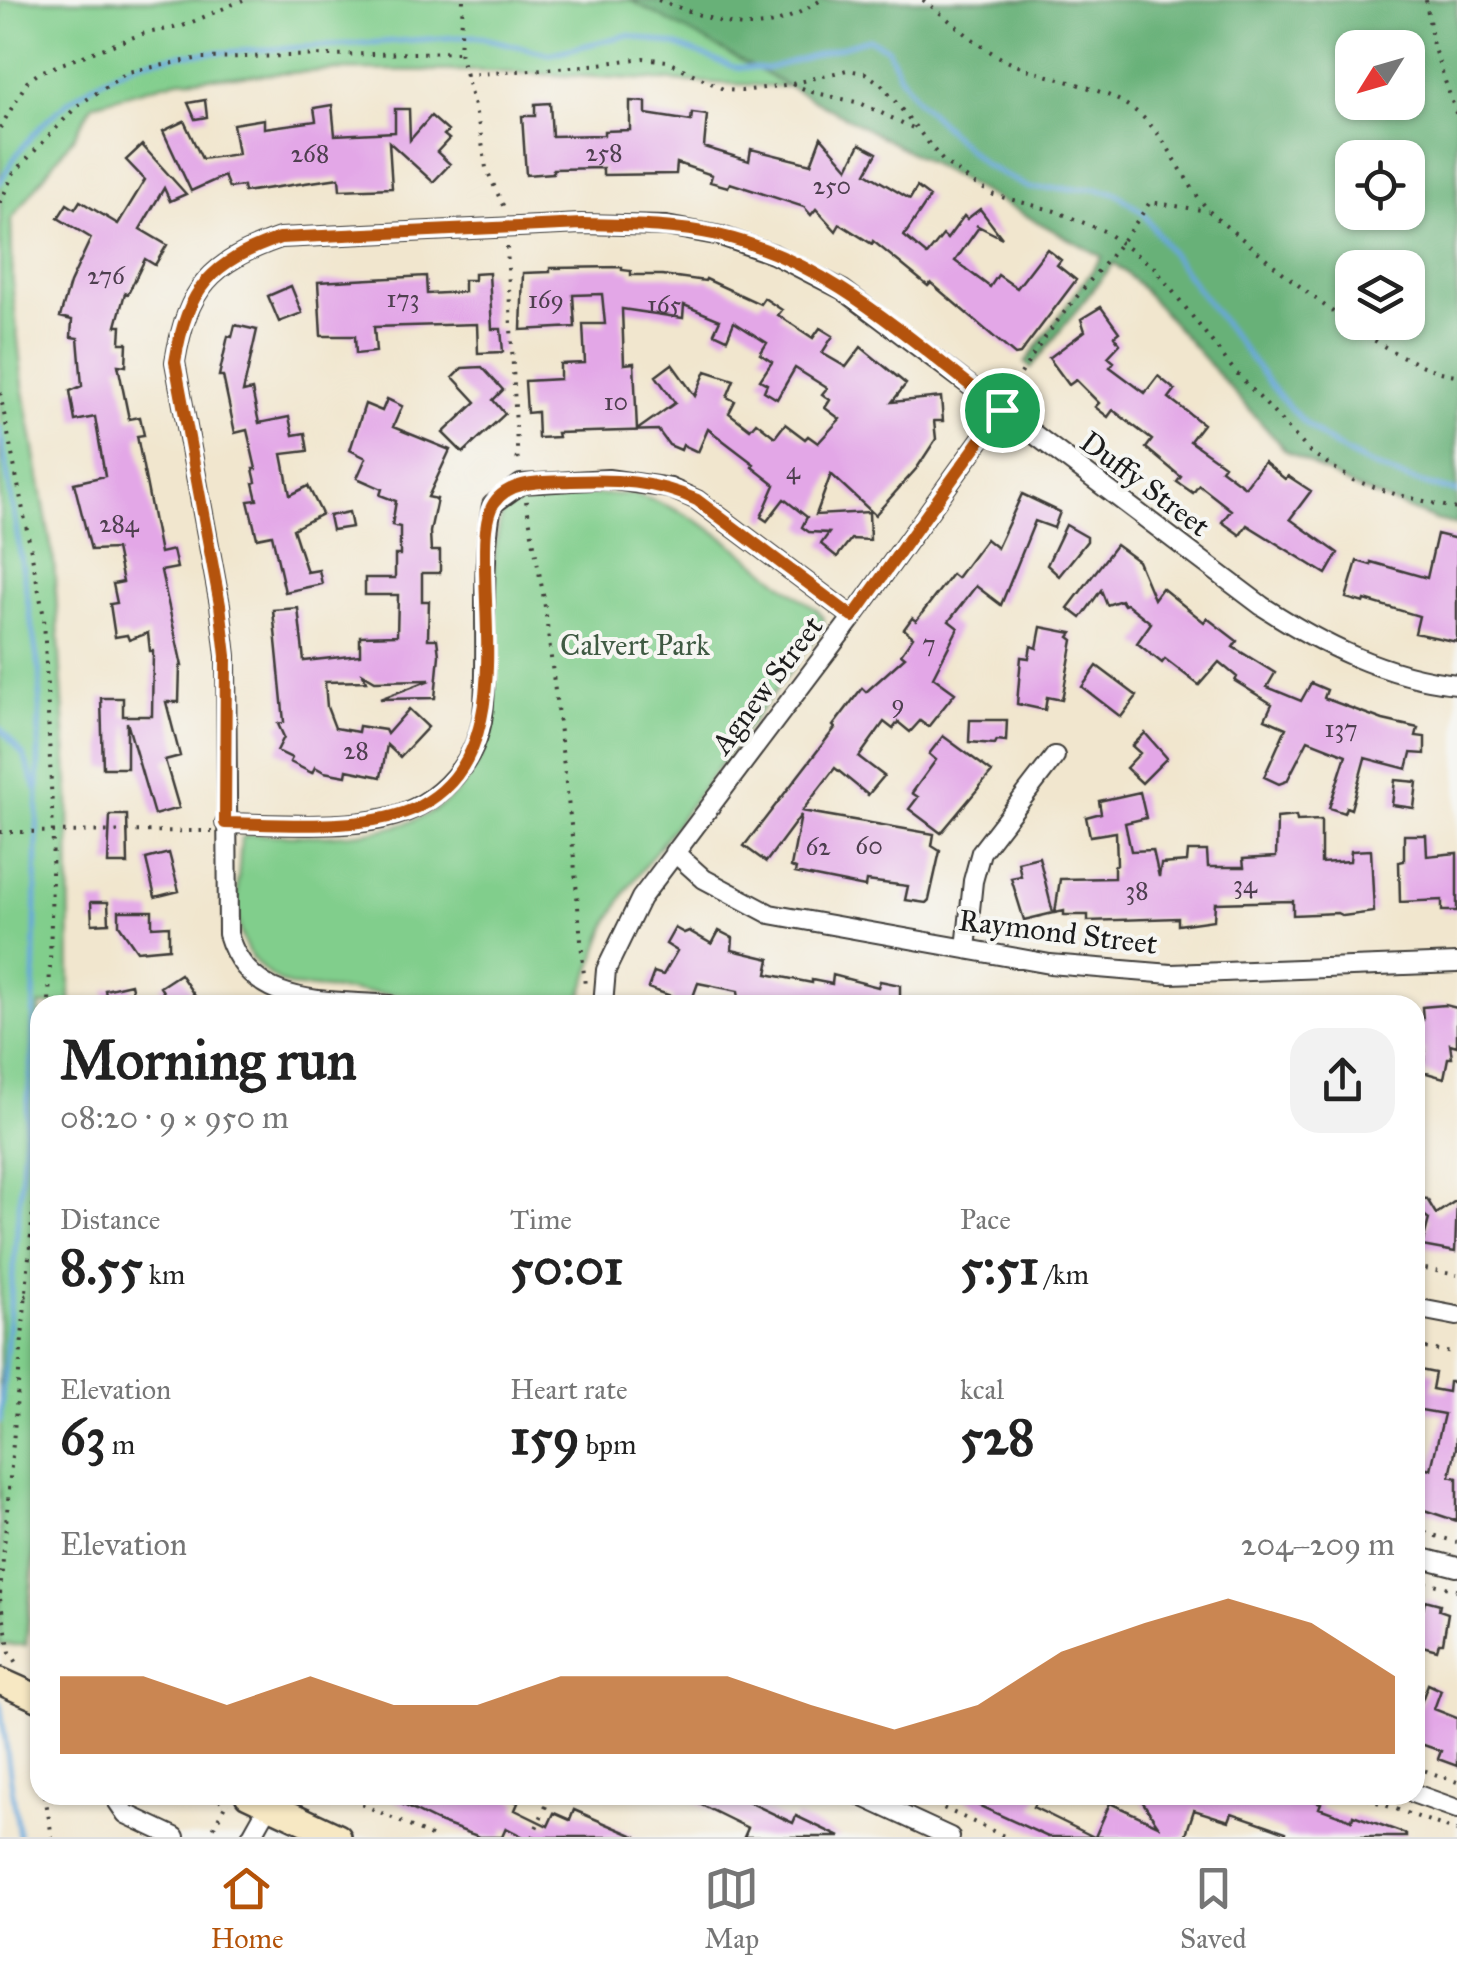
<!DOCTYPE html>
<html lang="en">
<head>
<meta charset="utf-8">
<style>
  :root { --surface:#fff; --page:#f2f2f2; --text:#222; --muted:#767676; --line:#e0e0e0; --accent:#b45309 }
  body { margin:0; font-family:"IM FELL Great Primer",serif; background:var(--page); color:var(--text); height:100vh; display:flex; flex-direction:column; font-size:38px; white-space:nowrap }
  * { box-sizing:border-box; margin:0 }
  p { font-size:32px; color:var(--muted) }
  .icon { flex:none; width:55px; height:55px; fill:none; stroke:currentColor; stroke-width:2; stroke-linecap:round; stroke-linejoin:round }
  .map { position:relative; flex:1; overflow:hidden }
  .side { position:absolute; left:30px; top:995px; width:1395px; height:810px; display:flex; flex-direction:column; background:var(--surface); border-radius:30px; box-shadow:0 2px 8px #0004 }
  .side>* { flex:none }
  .needle { width:65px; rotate:233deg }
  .fabs { position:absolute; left:1335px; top:30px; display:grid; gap:20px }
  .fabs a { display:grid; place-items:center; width:90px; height:90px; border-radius:20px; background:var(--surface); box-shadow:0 2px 8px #0004; font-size:50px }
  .pin { position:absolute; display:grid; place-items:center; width:85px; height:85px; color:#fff; margin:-42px; border:5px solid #fff; border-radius:50%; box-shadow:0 2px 10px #0007 }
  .round { display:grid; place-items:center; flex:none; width:105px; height:105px; border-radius:30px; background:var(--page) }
  .headline { display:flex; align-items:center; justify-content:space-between; height:170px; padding:0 30px }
  h1 { font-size:55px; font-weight:800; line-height:75px }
  .metrics { display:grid; grid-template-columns:repeat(3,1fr); gap:15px; height:170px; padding:10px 30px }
  .metrics div { display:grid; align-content:center }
  .metrics b { font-size:50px; font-weight:800 }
  .metrics small { font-size:28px; font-weight:400 }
  .metrics p { font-size:28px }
  .chart { height:280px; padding:20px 30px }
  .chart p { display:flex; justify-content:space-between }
  .chart svg { width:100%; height:180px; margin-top:10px; fill:var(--accent); opacity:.7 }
  .dock { display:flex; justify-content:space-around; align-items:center; height:140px; border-top:2px solid var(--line); background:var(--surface); font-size:28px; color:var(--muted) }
  .dock a { display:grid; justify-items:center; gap:5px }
  .dock .selected { color:var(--accent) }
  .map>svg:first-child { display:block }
</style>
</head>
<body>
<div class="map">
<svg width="1457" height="1837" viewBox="0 0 1457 1837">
  <rect width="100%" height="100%" fill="#f6f6f2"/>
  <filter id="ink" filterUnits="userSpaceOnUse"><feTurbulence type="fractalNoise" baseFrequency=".01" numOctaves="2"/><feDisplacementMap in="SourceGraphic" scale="20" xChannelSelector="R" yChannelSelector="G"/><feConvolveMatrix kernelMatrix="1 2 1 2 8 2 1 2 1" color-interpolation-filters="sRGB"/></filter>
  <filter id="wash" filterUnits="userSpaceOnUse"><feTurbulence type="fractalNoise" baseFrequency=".0048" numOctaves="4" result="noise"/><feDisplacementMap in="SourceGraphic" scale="40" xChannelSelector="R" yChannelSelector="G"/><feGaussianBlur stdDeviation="2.25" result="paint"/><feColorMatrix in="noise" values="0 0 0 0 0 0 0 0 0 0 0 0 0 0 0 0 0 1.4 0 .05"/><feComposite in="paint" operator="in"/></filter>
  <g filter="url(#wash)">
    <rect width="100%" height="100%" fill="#f1e6ce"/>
    <path fill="#81ce8c" stroke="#4e7554" stroke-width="2.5" d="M0,0H653L831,89L481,71L336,70L178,80L93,104L74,136L11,220L13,293L23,386L54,563L69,795L70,1005H40V1487L26,1645H0Z
      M633,494C712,515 752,565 817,610L823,618L824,626L626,891L606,927L581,997L573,1004L448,999L289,986C222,956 238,898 241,838L251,834C340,837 454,846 487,740C496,711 494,678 494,648C494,602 490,554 503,510L525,496Z"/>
    <path fill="#68b178" stroke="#42664a" stroke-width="2.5" fill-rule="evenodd" d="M630,0H1457V525L1436,520L1355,488L1285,450L1138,284L1114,263L1031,368L1025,363L1102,257ZM1352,48H1408V102H1352ZM1352,158H1408V212H1352ZM1352,268H1408V322H1352Z"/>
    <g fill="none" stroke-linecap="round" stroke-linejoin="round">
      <path stroke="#67a7da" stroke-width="5" d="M0,183C26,130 78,87 133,65C147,59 164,58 179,55L476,36L550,54L628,35L675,45L734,67L766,69L869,39L887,48L899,74L917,100L983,164L1029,188L1094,189L1116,193L1143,213C1172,256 1203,297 1235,338C1265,377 1292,419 1334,445C1373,470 1413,482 1457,492
        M0,428L40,677L33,1046L0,1421
        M0,728L24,756L36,789
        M0,1702L19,1837"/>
    </g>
    <g id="blocks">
      <path fill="#e3a7e7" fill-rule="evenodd" d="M205,100L207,117L195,119L188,103Z
        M630,101L646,102V114L691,121L692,113L707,115L704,147L749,161L751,149L811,164L821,137L848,168L860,144L877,153L866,173L910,199L917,187L930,197L904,236L927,255L943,235L947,239L964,216L967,219L980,209L1002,238L976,225L979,227L955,261L990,287L998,275L1017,288L1047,249L1061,260L1057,265L1076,280L1020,354L1015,355L931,283L928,286L873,241L872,244L840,224L836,231L816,209L811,215L804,207L730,183L728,187L710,182L712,175L677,163L676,174L603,175V168L553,169V173L526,175L522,116H535V104L550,103L552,136L604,135V131L630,130Z
        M332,105L335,135L395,132V109H409L410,140L431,116L448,131L444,135L449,139L437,152L450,164L433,182L389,142L392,188L340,190L339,178L244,192L243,186L229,188L224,176L191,191L163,131L184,121L202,159L238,154L233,124L264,119V128L316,121L314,108Z
        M142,145L186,194L170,201L164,188L140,229L167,245L155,265L145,259L128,294L125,293L116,326H121L120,343H127L126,366L118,365L129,419L140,417L144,435L137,436L160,553L173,550L177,568L161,571L182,666H180L179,702H166L180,756L165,760L179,808L154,815L127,722V768H103L101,698H123V716H152L153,651H150L148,633L129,640L127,635L115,637L110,604L117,603L113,584L123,582L116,549L91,550L74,483L105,476L95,417L75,421L70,391L82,386L78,338L71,337L72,320L60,317L70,283L91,238L58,218L67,204L75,209L80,201L118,224L145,180L126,160Z
        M622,267V270L631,271V275H662L705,281L706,279L760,304L764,298L782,310L778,315L813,338L820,328L833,336L822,353L846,367L861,347L878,361L906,384L892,402L941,397L943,421H934L936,439L917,468L875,515L831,474L816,515L869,512L870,540L851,539L837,557L821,544L829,533L809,532L802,527L807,517L784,499L767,521L761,517L775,485L752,467L754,464L708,429L698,452L683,445L681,450L669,445L658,430L557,433L558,437L538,438L537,412L527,413L525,381L560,379V364L585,363L583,324H605L602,294L573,295L575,327L521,330L523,273L550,272V268ZM684,305L720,320L714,333L727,339L734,322L767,343L760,354L772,362L760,380L767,384L764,391L777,399L795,368L827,388L822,394L830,400L825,408L840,419L818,443L808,436L805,439L785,424L775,437L756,422L750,429L729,413L735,401L727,397L734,380L706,371L695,396L672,364L656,376L675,403L637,430L634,363L624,364L622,309L683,318Z
        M489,273L492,329H501L503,352L478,353L477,324L374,327L376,352L356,354L355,336H321L318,282L426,276L427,294L464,292V280H474V274Z
        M291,286L302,313L279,322L268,296Z
        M1101,307L1119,332L1114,336L1120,344L1108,357L1114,362L1110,367L1145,393L1158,376L1175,390L1169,398L1203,424L1190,441L1224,465L1221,469L1245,487L1264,462L1285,479L1288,476L1311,491L1290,519L1338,553L1326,574L1247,525L1240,535L1222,522L1231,510L1199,485L1193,493L1177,482L1181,477L1146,448L1152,440L1113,410L1108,417L1095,407L1099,403L1076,380L1069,385L1049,358L1085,331L1081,319Z
        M235,325L257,330L243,392L252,390L259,423L289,417L293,435L305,433L308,451L282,454L290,495L308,486L322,514L293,529L307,572L319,570L322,584L285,592L272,535L257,538L248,501L257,500L253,483L256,482L253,469H256L247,430L235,433L223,376H219L228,336L232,337Z
        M482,367L503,390L493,400L505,414L463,453L443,433L476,402L453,377L462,368Z
        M387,399L402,406L393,427L450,450L428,497L437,499L430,532L431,551H440V573H422V601H429L428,639H437L439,655L435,698L380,699L430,680L375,681L363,674L366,681L325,682L327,707L335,728L358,732L359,726L385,730L387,734L409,709L428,727L400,757L387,745L381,777L347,770L346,776L324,772L315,767L312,773L290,762L292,758L277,751L284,737L278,724L284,722L273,610L298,608L304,661L360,655V636L397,635L398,595H365V578H395V555H400V527L392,525L396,501L380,495L382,489L357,478L366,458L350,450L365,404L382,411Z
        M1022,494L1060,512L1054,528L1035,521L1001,605L976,586L949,621L958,628L933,677L955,693L928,727L920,721L910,732L898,722L893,729L884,722L859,757L884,776L868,795L835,768L802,811L934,834L932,846L940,851L929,900L926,903L905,900L908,886L866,881L865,887L795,873L796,869L791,867L801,815L766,862L744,846L835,728L833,726L862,688L866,692L905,657L901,654L913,637L904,629L912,618L916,621L952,574L957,578L986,539L997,548Z
        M349,512L352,527L332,530L329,516Z
        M1066,525L1087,537V541L1059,576L1047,565Z
        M1437,534L1457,539V642L1415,633L1419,616L1365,600L1364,603L1346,598L1357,561L1371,565V562L1427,578Z
        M1116,545L1138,561L1154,599L1162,588L1204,622L1207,618L1237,641L1233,647L1275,673L1267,687L1301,701L1311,683L1327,690L1324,698L1383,720L1418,728L1416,736L1425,737V754L1411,753L1407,769L1365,758L1351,809L1346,807L1344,813L1329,808L1346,755L1308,740L1287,781L1279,784L1264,777L1286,728L1265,719L1272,704L1235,681L1237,677L1219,662L1199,685L1165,659L1162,663L1137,643L1151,623L1127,604L1124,605L1121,600L1107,605L1101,590L1081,618L1068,608Z
        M1041,627L1072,633L1069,637L1073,640L1062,700L1047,697L1045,710L1017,704L1021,657L1029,658L1031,646L1037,648Z
        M1097,666L1137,696L1121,717L1082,687Z
        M970,720H1007L1006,741L997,740L995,744L969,742Z
        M1145,733L1167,758L1142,783L1126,768L1140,753L1132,746Z
        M943,736L992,772L941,833L909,809L918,797L912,793L936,760L929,754Z
        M1395,780L1417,782L1414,808L1392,805Z
        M1140,792L1146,818L1125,823L1131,851L1153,850L1159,877L1161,864L1187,862L1188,851H1207L1208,867H1244L1243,859L1276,857L1277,818L1296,816L1297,821L1321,820V863L1350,861L1351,851L1371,850L1374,912L1343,916L1337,913L1293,915V901L1215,903L1214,920L1178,925V918L1088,921V915H1064V911L1055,913L1060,879L1114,878V866L1117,865L1116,832L1090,836L1086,817L1101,813L1099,801Z
        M110,815H127L128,864H108Z
        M1404,835H1426L1427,856L1457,853V911H1442V900L1400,902L1399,862L1404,861Z
        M169,853L179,891L155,897L146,859Z
        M1039,857L1053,913L1024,920L1011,878L1021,876L1018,862Z
        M91,902H108L109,923L92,924Z
        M119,911H152V927L169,926V948L137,951L119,925Z
        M675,928L684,933L689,931L712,944L719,931L733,938L732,950L770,959L767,974L812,983V980L832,984L833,975L878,987L880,981L900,985V1005H763L739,1000L738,991L698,983L690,1005H671L674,997L648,988L654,972L663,975L677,951L666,944Z
        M180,974L201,1005H172L160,987Z
        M131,984L135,1003L108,1005L105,990Z
        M1445,1005L1457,1008V1046L1450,1044L1452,1058H1448L1444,1078L1423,1072L1425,1050L1415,1051V1020H1423L1422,1007Z
        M1420,1198L1427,1199L1436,1214L1457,1200L1455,1252L1422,1246L1429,1219L1415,1208Z
        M1415,1369L1435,1373L1432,1389L1448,1392L1449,1382H1457L1456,1448L1450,1476L1457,1478V1521L1415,1507V1465L1431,1469L1444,1414L1415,1409Z
        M1425,1600L1440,1604L1439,1610L1448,1613L1443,1643H1439L1437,1650L1415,1644Z
        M1428,1684L1441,1690L1434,1709L1457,1718V1766L1438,1759L1441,1751L1415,1742V1706L1419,1708Z
        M383,1795H504L518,1803L515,1810L548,1826L554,1813L570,1820L574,1810L637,1837H524L506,1828L502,1837H480L436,1821Z
        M681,1795H734L793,1823L796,1816L840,1837H744L748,1828Z
        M956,1795H1039L1033,1807L1094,1837H1048Z
        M1138,1795H1298L1321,1803L1319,1808L1352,1820L1353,1815L1406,1834V1837H1285L1286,1832L1232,1813L1229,1821L1194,1810L1185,1837H1095L1110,1803L1158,1825Z"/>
    </g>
  </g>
  <g filter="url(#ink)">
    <use href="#blocks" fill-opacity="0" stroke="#3c3a37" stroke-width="2.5"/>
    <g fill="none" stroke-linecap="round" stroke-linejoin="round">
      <defs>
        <path id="street" d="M225,823C272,824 341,829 386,818C440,806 481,759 484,704C488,637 480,570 492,505L521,484L608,479L670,488L697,500L853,617
          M674,852L704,879L770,914L1050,964L1171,974L1457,963
          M966,949L973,881L981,852L1055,756
          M390,1005C326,999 250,1009 228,934L226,656L220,605L175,362C187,288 211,262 280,238L581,224L666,226L721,236L773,254L843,290L1262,606C1321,644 1385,677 1457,684
          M603,1005L606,970L641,898L853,617L1002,410
          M1415,1308L1457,1316
          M1415,1556L1457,1567
          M1415,1794L1457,1809
          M113,1795L126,1814L175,1837
          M859,1795L950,1837
          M251,1837L269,1805"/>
        <path id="secondary" d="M0,1681L40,1699
          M248,1795L338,1837"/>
      </defs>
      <use href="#street" stroke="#3c3a37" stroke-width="22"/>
      <use href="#secondary" stroke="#3c3a37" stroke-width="30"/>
      <path stroke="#3c3a37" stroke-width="4" stroke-dasharray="2.5 8" stroke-linecap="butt" d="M463,0L460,52L480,130L486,168L506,212
        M658,0C729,24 752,44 821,0
        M923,0C951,20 980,49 1011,63C1052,81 1102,84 1138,113C1170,139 1183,182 1210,212C1222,224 1238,235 1251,246C1299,286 1395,369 1457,375
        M1426,0L1433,46L1457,116
        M465,75L584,66L643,58L667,61L725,90L742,91L792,84L847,70L865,73L881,84L943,161L969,180L994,195L1055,211L1104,231L1154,267L1233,369L1310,452L1353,480L1395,494L1457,509
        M792,84L812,92L860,103L913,128
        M0,128L27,82L40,72L142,34L183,26L243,0
        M0,203L13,174L77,106L128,72L200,58L460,52
        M507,247L518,467
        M1011,392C1046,323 1108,267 1150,202L1208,211
        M0,393L44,617L53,833L49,1005
        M997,443L1001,448L1014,442
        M526,501L544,599L571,825L585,987
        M0,832L212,831
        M1415,1267L1457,1275
        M25,1296L40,1292
        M1415,1346L1457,1354
        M1415,1530L1457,1542
        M1415,1579L1457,1590
        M0,1594L40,1129
        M0,1599L10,1652L19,1666
        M1415,1767L1457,1782
        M45,1795L52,1837
        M209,1795L228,1804
        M343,1795L433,1837
        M915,1795L1006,1837
        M1357,1795L1457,1831
        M209,1837L227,1801
        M532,1837L551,1795"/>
      <use href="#street" stroke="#fff" stroke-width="18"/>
      <use href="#secondary" stroke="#f7e8c3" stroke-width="25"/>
    </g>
  </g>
  <g fill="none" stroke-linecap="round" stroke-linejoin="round" filter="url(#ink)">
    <defs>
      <path id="route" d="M582,224C627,225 673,225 718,235C827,259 916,345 1002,410L853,617L697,500C656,481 616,479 571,481C546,482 510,479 494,503C484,518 485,546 485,563C485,643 506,761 420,806C369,832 282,824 225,823L226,656L220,605L175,362C187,288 211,262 280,238Z"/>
    </defs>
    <use href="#route" stroke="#fff" stroke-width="20"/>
    <use href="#route" stroke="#b45309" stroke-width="12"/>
  </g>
  <g text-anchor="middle" stroke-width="8" stroke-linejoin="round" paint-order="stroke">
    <g font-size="25" fill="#4e3f4f">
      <text x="604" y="161">258</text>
      <text x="310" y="162">268</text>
      <text x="832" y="194">250</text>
      <text x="106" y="284">276</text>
      <text x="403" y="307">173</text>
      <text x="546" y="308">169</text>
      <text x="664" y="313">165</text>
      <text x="616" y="410">10</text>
      <text x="793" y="479">4</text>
      <text x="119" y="532">284</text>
      <text x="929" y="652">7</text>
      <text x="898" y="712">9</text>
      <text x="1341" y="737">137</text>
      <text x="356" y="759">28</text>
      <text x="869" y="854">60</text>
      <text x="818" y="855">62</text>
      <text x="1245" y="893">34</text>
      <text x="1137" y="899">38</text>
    </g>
    <g font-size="30" fill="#1c1c1c" stroke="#f6f6f2">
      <text transform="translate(1145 484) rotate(37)" y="10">Duffy Street</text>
      <text transform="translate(767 685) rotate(-53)" y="10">Agnew Street</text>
      <text transform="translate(1058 932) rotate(7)" y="10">Raymond Street</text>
    </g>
    <g font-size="30" fill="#3f5a43" stroke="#f6f6f2">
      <text x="635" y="655">Calvert Park</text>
    </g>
  </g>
</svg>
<div class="fabs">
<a><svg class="needle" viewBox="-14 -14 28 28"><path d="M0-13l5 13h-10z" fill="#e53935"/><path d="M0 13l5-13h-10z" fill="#767676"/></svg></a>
<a><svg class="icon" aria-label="locate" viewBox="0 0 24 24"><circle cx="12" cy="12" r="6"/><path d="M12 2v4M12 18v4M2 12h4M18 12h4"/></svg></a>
<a><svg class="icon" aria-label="layers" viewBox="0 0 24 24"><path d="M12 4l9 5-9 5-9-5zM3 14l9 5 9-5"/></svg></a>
</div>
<div class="pin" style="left:1002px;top:410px;background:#1e9e55"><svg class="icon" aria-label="arrive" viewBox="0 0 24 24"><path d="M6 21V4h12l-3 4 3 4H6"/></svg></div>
<section class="side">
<div class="headline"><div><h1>Morning run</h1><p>08:20 · 9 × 950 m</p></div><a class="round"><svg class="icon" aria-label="share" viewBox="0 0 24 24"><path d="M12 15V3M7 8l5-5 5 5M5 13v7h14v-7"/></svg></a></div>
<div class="metrics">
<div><p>Distance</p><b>8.55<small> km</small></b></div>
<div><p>Time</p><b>50:01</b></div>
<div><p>Pace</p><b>5:51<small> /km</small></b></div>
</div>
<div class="metrics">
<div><p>Elevation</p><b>63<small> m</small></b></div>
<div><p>Heart rate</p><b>159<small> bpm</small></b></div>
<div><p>kcal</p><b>528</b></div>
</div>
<div class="chart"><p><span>Elevation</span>204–209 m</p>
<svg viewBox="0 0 160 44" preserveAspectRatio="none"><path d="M0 44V25L10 25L20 32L30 25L40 32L50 32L60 25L70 25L80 25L90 32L100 38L110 32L120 19L130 12L140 6L150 12L160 25V44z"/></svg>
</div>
</section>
</div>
<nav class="dock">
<a class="selected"><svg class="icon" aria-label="home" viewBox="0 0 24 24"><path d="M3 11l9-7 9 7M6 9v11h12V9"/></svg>Home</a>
<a><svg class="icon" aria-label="map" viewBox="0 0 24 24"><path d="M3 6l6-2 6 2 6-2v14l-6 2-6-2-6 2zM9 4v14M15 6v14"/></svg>Map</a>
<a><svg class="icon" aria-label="saved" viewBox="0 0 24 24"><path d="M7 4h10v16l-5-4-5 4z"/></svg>Saved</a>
</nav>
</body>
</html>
